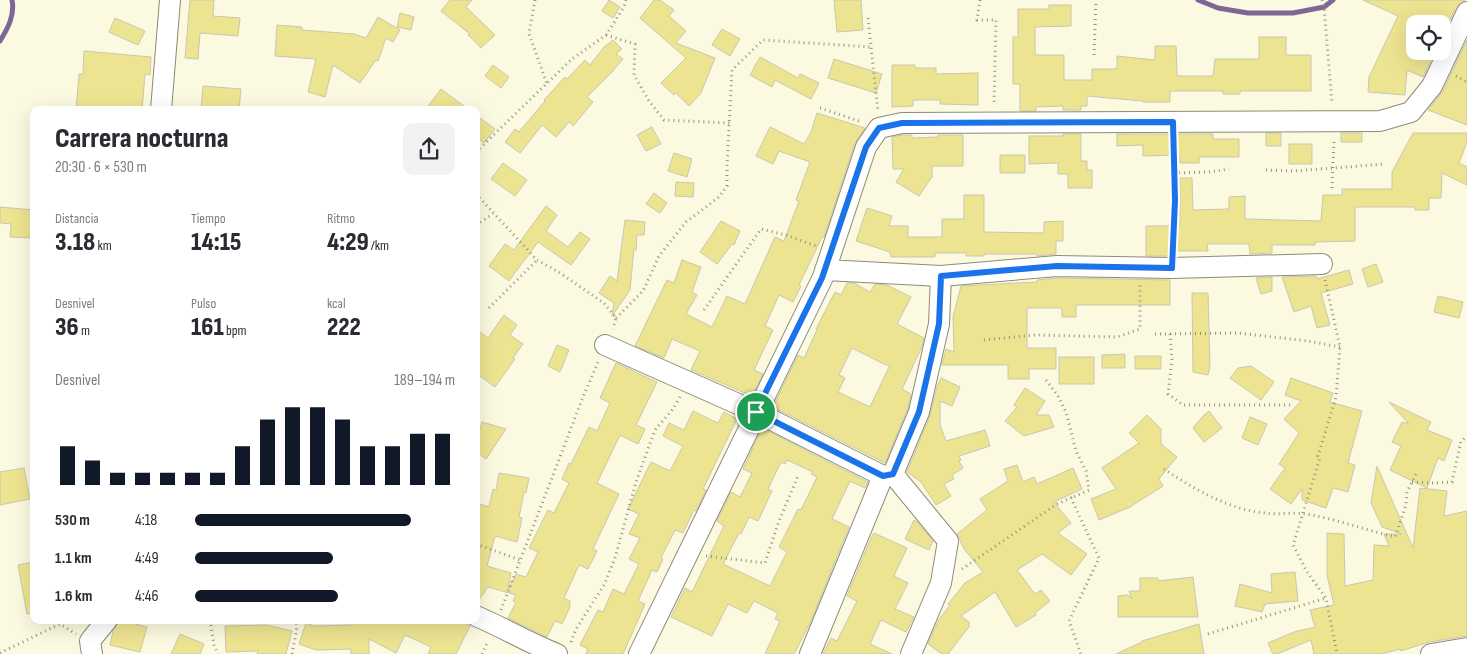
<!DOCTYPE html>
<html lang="es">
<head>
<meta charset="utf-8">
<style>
  :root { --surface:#fff; --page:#f2f2f3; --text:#2b2b33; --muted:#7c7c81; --accent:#111827 }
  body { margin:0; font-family:"Sofia Sans Condensed",sans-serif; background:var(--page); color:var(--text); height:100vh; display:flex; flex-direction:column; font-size:19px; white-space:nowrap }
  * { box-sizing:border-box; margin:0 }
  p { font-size:16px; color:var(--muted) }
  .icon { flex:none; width:28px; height:28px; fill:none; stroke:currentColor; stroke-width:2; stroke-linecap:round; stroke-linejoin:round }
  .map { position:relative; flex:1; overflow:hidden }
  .panel { position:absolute; left:30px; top:106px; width:450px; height:518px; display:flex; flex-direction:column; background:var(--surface); border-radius:10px; box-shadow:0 5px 20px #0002 }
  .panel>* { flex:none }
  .buttons { position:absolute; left:1406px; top:15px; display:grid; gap:10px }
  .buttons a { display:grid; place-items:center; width:45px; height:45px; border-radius:10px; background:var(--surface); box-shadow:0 5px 20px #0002; font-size:25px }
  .pin { position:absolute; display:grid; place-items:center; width:42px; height:42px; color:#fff; margin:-21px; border:2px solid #fff; border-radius:50%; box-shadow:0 1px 5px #0007 }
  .round { display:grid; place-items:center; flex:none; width:52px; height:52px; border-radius:10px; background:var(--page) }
  .overview { display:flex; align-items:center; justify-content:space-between; height:85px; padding:0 25px }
  h1 { font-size:28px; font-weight:800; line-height:38px }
  .figures { display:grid; grid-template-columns:repeat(3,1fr); gap:8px; height:85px; padding:5px 25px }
  .figures div { display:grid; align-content:center }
  .figures b { font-size:25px; font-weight:800 }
  .figures small { font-size:14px; font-weight:400 }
  .figures p { font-size:14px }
  .chart { height:140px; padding:10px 25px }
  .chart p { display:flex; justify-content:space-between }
  .chart svg { width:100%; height:90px; margin-top:5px; stroke:var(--accent); stroke-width:6 }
  ul { padding:0 25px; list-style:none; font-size:16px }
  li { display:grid; grid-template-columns:80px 60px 1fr; align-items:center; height:38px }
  li i { height:12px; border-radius:6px; background:var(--accent) }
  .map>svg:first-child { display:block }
</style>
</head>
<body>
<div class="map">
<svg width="1467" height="654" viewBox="0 0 1467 654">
  <rect width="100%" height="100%" fill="#fbf9df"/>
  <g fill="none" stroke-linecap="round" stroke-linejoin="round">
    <path stroke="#7f6795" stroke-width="5" d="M1198,0L1218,8L1248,13H1293L1324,7L1333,0
      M0,41C8,28 15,15 12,0"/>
  </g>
  <path fill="#ede491" stroke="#c9c7ae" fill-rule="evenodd" d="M190,0H214L213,16L240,18L238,36L200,33L198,59L185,58Z
    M450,0H472L466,7L495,35L481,48L468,35L470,34L441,11Z
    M609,0L620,7L613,18L602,11Z
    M654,0H660L674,10L669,16L686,31L676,43L715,58L701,93L689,106L676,93L674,95L661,83L686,58L640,18Z
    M834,0H861L863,30L837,32Z
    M1363,0H1465L1456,7L1442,36V24H1415V51H1435L1423,77L1407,70L1405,95L1368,92L1369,77L1398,16Z
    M1049,5H1071V26L1035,27V55H1064V80H1092V69H1115L1117,67V56L1155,60V46H1176L1177,76H1213L1215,59H1259V37H1286V55H1311V91H1240V94H1223V91H1170V102H1143V101L1087,96V106H1081V110H1063V106L1036,107V111H1020V84H1013V37H1018V9H1049Z
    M400,13L414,17L411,30L397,27Z
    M378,17L400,30L393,42L386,38L378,61L376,60L360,83L333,65L325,97L308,92L316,59L275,56L277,25L302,27V30L354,34L366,38Z
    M115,18L145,31L138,45L109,32Z
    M722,29L740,39L730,56L712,45Z
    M613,40L622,49L616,54L623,59L611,73L587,97L593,102L573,126L569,122L556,137L542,125L520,153L505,142L515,129L519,132L545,101L544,100L565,77L567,79L585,60L590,65L604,47Z
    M1467,40V125L1428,110L1443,91Z
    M84,51L151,57L150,75L145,74L142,110H76L79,74H83Z
    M760,57L798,78L800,74L819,83L811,99L775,80L772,87L750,75Z
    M834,59L882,74L876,93L828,78Z
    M493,65L509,77L501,88L485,76Z
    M892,65H915V68H936V74L978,73V105L940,104V100H913V106L892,107Z
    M203,86L241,89L239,110H201Z
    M441,89L469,110H425Z
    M817,113L865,128L855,143L824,237H822L799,285L801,286L793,302L779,295L765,326L773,330L754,370L763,374L752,396L691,370L700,351L672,339L664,358L635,346L667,280L674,283L682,260L701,267L692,292L697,295L686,314L712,327L727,296L745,304L775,237L784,241L799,201L796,200L810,162L779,151L773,164L756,156L770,127L804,144L811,132Z
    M476,115L495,129L484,143L476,137Z
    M652,127L661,144L646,151L637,135Z
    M1266,133H1281V146H1266Z
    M1341,133H1362V142H1341Z
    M1413,133H1467V142L1459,163L1467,167V185L1442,173L1441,198H1429V210H1415V207H1355V241L1315,242V245H1272V253L1250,254L1249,244H1207L1208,251H1173V253H1170V256H1146V226H1180V178H1192L1193,210L1229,209V197L1245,196V219L1321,221L1323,195H1342V189H1392V172Z
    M1063,134H1081V161H1087V170H1092V188H1068V174H1058V163L1029,164V136H1063Z
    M1117,134H1213V139H1239V157H1199V163H1180V155L1143,156V145L1117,146Z
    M903,135H912V138L938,137V135H963V166H932V177L919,196L896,182L904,169H893L892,137Z
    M1289,144H1312V164H1289Z
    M674,153L692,159L687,177L668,171Z
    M1000,155H1025V173H1000Z
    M503,163L527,180L515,196L491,179Z
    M676,182L694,183L693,197L675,196Z
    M654,193L667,203L660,213L646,204Z
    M964,195H984V232L1044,233V222L1063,221V241H1056V254L1037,256V254H984V256H966V253H935V257H891L890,252L856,241L867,208L892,216L889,226H908V237H942V219H964Z
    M546,206L557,215L546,231L568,247L580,232L590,239L571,265L538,242L509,281L489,266L505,244L514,250Z
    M0,207L34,210V238L10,237L11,224L0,223Z
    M625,220L645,222L644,235H637L636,250L634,249L630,290L612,316L614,303L599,293L610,276L617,281Z
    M721,221L740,231L734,245L732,244L717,264L700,252Z
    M1376,264L1383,282L1368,287L1362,269Z
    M1349,270L1353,284L1321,293L1330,325L1317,328L1311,306L1294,312L1282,277L1316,276L1317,279Z
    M1272,277V291L1261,294L1256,278Z
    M1057,278L1170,280V305H1076V317H1062V308H1027V348H1056V369H1029V379H1008V365H942L946,349L954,352L953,317L961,286L1037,282V280Z
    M847,283H854L870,292L875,284L887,285L911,297L897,324L924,338L921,349L913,365H912L913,366L902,389L911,394L908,408L885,463L773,407L798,355L804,358L817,330L816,329L835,292L841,295ZM852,348L886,365H890L870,407L838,392L845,378L839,375Z
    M1192,293H1208L1210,366L1208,375L1193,372Z
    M1438,296L1463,302L1459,318L1434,312Z
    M504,315L517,325L510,335L523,344L513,358L515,359L495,387L476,373V329L488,338Z
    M557,345L569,350L560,372L548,366Z
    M1125,354V368H1102V355Z
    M1135,356H1161V369H1135Z
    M1059,357H1094V384H1059Z
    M616,363L657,382L636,425L645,429L638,444L620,435L597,483L619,494L593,549L597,551L588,569L579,565L564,598L570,601V607L562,624L555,621L547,637L508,618L516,602L513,601L516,595L488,587L476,604V503L489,507L493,489L496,490L499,473L529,478L526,493L524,492L519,517L522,518L517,542L495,536L487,566L511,573L508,590L516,574L526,577L538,552L529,548L548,510L554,513L569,483L562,479L569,463L571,464L589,427L597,431L610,403L600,398Z
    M1251,366L1274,382L1261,400L1230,378L1238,368Z
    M941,378L960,387L952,406L940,401V425L946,441L985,430L990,446L959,456L961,460L959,461L963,468L952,475L954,479L944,484L951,496L936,505L921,482L907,472L930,416L937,387Z
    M1291,378L1333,393L1330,402L1362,411L1348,463L1355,465L1348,492L1333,488L1326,508L1302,500V489L1291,504L1270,489L1285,468L1279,464L1299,433L1284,419L1301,401L1285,395Z
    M1025,388L1045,401L1036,415H1049L1054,427L1024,436L1005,421L1017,407L1014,405Z
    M1389,402L1431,422L1427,430L1452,440L1444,461L1438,458L1427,488L1390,470L1401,446L1392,442L1402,422L1409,424Z
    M693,411L718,423L724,412L737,419L703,489L706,490L696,511L694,510L683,533L675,530L661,558L663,559L657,572L652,570L638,601L645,604L623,654H586L588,649L580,645L598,610L603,612L613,589L624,594L639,564L629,559L640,538L629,534L639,514L628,509L651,462L670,471L683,446L663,436L669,423L684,430Z
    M1209,411L1222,428L1204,442L1193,428L1203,416Z
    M1147,415L1161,429V444L1177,457L1159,479L1163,486L1130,507L1099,520L1091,499L1116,489L1102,468L1139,443L1129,433Z
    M1250,417L1267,424L1258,445L1242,438Z
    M482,422L506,429L486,459L476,452V442Z
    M762,428L868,482L865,488L850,481L832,519L849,527L811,621L794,654H765L780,621L775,619L778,613L754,601L747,613L728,604L712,636L671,617L685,588L692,592L724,526L717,521L731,492L740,497L752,473L743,469ZM787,460L813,472L811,474L817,477L801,510L798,509L779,547L787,552L770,586L723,564L739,533L741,534L749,517L758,521L772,491L768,489L781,462L785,464Z
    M1017,465L1023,482L1034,477L1037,484L1073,468L1082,489L1054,502L1071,523L1058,533L1087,554L1071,575L1042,554L1017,570L1035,594L1041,590L1050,601L1035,613L1036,615L1016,627L995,592L961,616L969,622V627L948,654H942L928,644L938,621L950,605L948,604L965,583L983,572L964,549L957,534L987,510L980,499L1008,481L1004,469Z
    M1377,466L1413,548L1420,488L1447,491L1444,516L1467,511V636L1429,642L1401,651L1400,649L1382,654H1314L1311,640L1277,654H1273L1268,643L1294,632L1315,627L1310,610L1334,605L1327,575V533L1344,534L1345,586L1373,580L1374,545L1389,546L1384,534H1402L1382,527L1371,503Z
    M24,468L30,499L0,505V472Z
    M914,520L917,522L933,541L929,550L905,539Z
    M874,533L907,548L894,576L908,583L895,609L914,617L906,632L881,620L870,644L892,654H823L831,638L837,641L857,601L847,596L871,538Z
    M34,562V613L27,614L18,565Z
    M1295,572L1298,601L1265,604L1262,612L1235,606L1240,584L1272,593L1271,574Z
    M1193,577L1198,617H1118V596L1128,595L1132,599L1129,591H1140V578H1158V581Z
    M119,620L147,627L140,652L110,645L113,631Z
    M350,620H459L470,626L456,654H428L431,647L405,635L396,653L369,639V654H351V649L316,650L299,644L306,623L314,626L350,625Z
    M1199,624L1204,654H1116L1142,642V641Z
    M267,625L292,631L286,654H257L258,651L226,652L225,626Z
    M180,634L204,644L200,654H171Z"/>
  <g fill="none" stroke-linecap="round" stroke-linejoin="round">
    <defs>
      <path id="minor" d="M161,110L170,0
        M941,276L1057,266L1172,268L1322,264
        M605,345L756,412L883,476
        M893,474L948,541L941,583L911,654
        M476,616C504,628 529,643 557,654
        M92,654L90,641L107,620
        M639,654L823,277L866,147L879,128L902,123L1380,121L1411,112L1432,86L1467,12
        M810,654L883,476L893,474L919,412L939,324L941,276L825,270
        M1431,654L1467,648"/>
    </defs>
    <use href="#minor" stroke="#8d8b73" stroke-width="22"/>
    <path stroke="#959481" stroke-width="3" stroke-dasharray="1 4" stroke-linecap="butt" d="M535,0L529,34L547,84
      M980,0L977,20H996L994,104
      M1322,0L1324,7L1332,103
      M868,18L878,112
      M606,35L635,44L634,75L649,101L664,120L730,123
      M1094,55L1096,0
      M1456,76L1467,82
      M820,108L862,122
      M476,152L572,59L606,35L624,7L626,0
      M1266,170L1294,171L1385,164
      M1174,173L1209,172L1229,169
      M1332,188L1334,139
      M476,194L537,260L557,271L604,303L616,318L613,329
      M476,225L493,214
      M1173,250L1175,200L1173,139
      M1325,280L1340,347L1336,397L1318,456L1320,458L1293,545L1307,572L1326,598L1337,654
      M489,308L537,260
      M704,310L761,229L786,235L816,246
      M616,318L643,291L659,256L686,222L719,197L727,186V166L732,70L763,40L871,47
      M1155,334L1238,333L1308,341L1340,347
      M1170,334L1172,359L1168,394L1183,405H1291
      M984,340L1035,335L1117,337L1140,329V283
      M1046,380L1058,396L1066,412L1076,451L1086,471L1089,490L1071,498
      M1164,469C1194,489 1228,509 1264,513C1278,515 1293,512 1306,514C1337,519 1365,530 1395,537L1406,505L1407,492L1416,474
      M1412,482L1434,483L1452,482L1461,441L1467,437
      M476,544L520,560
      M706,556L765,563L779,521L798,476
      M962,569L1057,504L1071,498L1099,558L1069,621L1081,654
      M501,610L583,397L599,360
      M210,620L214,645L218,654
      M1208,634L1326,598
      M571,642L576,629L604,585L615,558L636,482L655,430L673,409L680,397
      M0,653L60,624L76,634
      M292,654L297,627L296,620
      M482,654L488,641"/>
    <use href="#minor" stroke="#fff" stroke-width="20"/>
  </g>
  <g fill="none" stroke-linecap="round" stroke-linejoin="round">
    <defs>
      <path id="route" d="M1173,122L1175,200L1172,268L1057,266L941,276L939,324L919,412L893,474L883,476L756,412L822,278L866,147L879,128L902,123Z"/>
    </defs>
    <use href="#route" stroke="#fff" stroke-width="10"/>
    <use href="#route" stroke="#1a73e8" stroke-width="6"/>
  </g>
</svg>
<div class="buttons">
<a><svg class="icon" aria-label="locate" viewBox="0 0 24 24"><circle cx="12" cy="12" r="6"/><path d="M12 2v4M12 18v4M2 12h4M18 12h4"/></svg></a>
</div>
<div class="pin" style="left:756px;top:412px;background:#1e9e55"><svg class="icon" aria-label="arrive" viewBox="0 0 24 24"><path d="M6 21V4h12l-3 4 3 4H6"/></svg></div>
<section class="panel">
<div class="overview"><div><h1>Carrera nocturna</h1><p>20:30 · 6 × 530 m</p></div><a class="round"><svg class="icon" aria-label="share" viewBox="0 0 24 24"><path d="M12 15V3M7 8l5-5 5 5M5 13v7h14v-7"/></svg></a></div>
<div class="figures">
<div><p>Distancia</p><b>3.18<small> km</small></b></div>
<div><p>Tiempo</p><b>14:15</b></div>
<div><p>Ritmo</p><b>4:29<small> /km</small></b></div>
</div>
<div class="figures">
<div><p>Desnivel</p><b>36<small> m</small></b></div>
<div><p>Pulso</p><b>161<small> bpm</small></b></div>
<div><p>kcal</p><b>222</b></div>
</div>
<div class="chart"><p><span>Desnivel</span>189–194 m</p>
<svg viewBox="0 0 160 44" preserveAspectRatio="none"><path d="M5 44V25M15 44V32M25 44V38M35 44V38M45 44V38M55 44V38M65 44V38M75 44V25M85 44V12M95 44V6M105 44V6M115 44V12M125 44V25M135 44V25M145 44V19M155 44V19"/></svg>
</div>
<ul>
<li><b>530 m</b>4:18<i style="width:83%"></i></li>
<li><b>1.1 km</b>4:49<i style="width:53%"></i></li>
<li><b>1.6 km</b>4:46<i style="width:55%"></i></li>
</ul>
</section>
</div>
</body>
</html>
